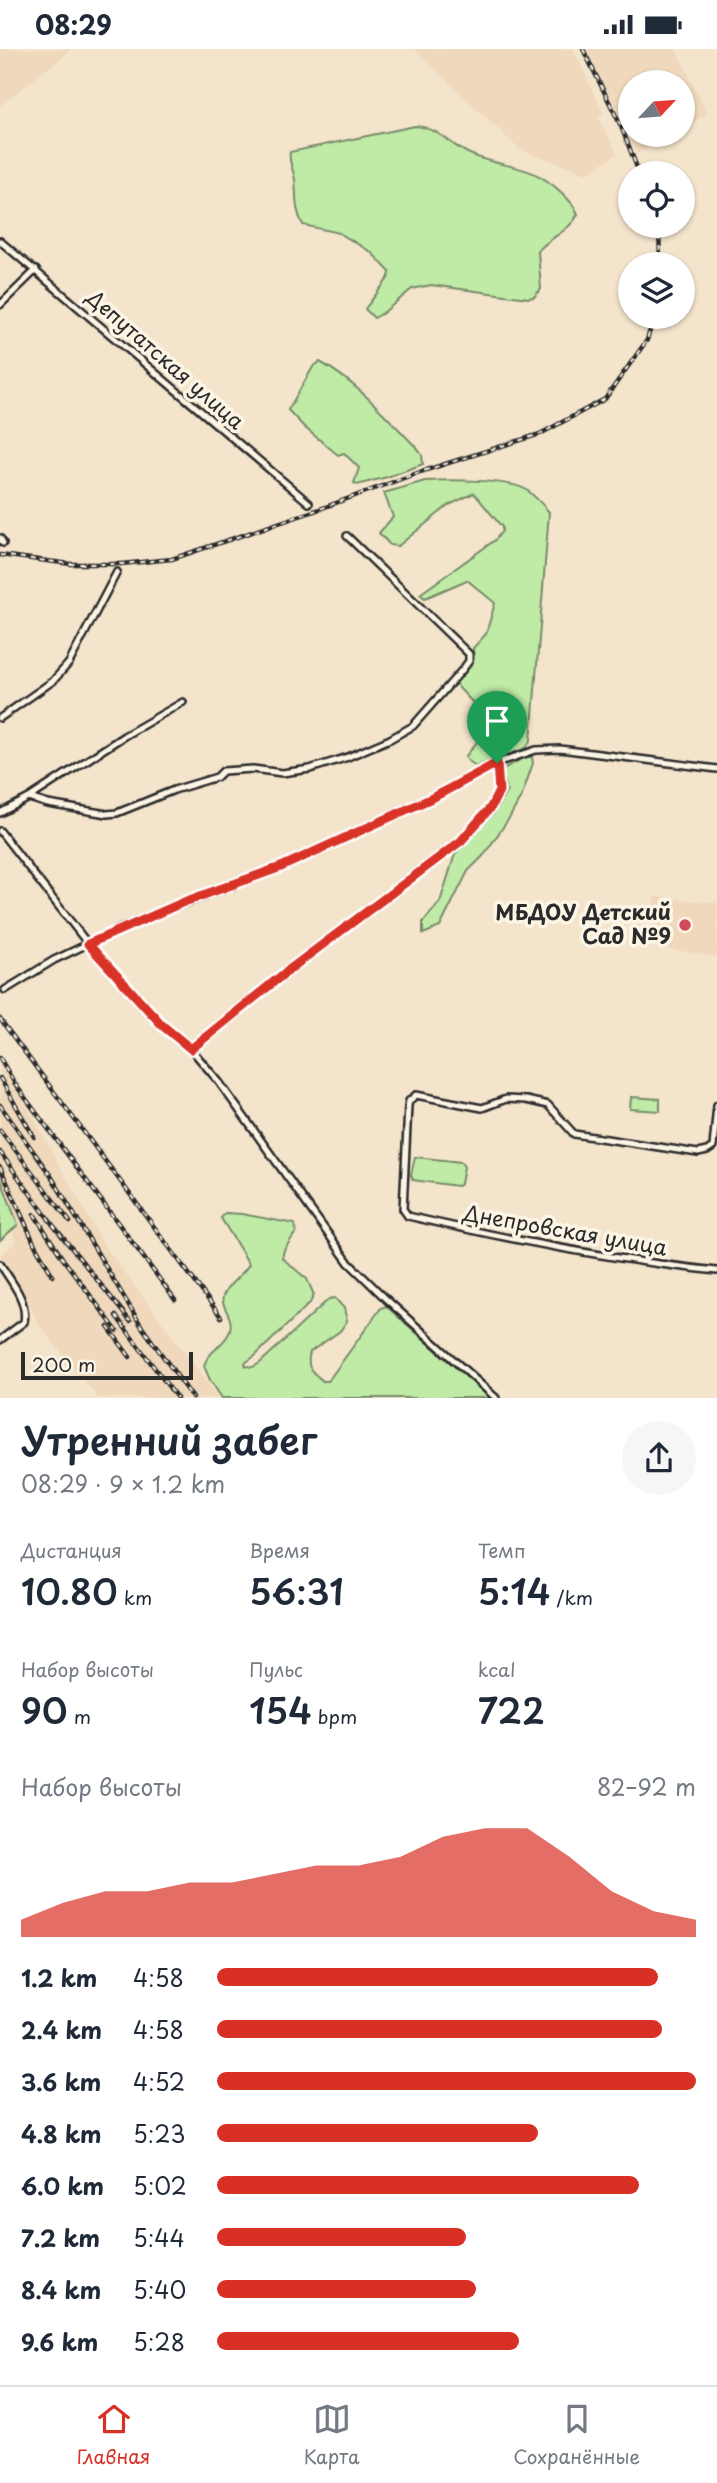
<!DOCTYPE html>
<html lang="ru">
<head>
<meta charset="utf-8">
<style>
  :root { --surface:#fff; --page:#f6f6f7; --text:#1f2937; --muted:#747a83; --line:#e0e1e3; --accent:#d93025 }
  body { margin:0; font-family:"Playpen Sans",sans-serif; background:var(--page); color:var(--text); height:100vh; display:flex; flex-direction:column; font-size:26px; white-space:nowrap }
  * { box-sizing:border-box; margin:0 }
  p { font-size:23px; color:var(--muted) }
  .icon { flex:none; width:38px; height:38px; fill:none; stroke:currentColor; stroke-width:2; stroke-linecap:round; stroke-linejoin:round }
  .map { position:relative; height:1349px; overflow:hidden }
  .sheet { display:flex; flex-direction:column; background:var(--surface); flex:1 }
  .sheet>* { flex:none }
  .needle { width:46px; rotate:64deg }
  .controls { position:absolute; left:618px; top:21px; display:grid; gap:14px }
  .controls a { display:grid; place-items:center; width:77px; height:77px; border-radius:50%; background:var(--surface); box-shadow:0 2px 5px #0004; font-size:35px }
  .scale { position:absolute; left:21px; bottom:18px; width:172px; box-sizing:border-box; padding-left:7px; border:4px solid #2b2b2b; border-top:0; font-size:19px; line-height:24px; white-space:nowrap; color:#2b2b2b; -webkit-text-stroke:5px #fcf5e5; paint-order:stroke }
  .pin { position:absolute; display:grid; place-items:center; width:60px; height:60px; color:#fff; margin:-72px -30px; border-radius:50% 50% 50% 0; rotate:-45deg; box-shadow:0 0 7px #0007 }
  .pin .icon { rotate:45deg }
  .round { display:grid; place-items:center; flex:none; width:74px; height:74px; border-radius:37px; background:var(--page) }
  .headline { display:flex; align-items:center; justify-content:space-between; height:119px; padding:0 21px }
  h1 { font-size:38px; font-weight:600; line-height:52px }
  .figures { display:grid; grid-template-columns:repeat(3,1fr); gap:10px; height:119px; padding:7px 21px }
  .figures div { display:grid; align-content:center }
  .figures b { font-size:35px; font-weight:600 }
  .figures small { font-size:19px; font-weight:400 }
  .figures p { font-size:19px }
  .chart { height:196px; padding:14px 21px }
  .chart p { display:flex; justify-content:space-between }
  .chart svg { width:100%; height:126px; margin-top:7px; fill:var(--accent); opacity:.7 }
  ul { padding:0 21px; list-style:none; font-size:23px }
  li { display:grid; grid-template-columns:112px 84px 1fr; align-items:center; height:52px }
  li i { height:18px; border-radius:9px; background:var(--accent) }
  .status { display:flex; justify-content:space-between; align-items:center; height:49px; padding:0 35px; background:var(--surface); direction:ltr }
  .status svg { height:19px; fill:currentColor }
  .menu { display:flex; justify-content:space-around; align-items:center; height:98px; border-top:2px solid var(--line); background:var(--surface); font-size:19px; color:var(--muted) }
  .menu a { display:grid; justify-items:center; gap:4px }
  .menu .active { color:var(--accent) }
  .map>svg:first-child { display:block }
</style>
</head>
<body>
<div class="status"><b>08:29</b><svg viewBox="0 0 49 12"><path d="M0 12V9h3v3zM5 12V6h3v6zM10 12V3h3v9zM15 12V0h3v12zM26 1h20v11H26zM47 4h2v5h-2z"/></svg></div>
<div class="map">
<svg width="717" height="1349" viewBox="0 0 717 1349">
  <rect width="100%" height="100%" fill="#f4e4cc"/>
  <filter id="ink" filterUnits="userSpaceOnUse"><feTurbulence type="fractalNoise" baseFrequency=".0143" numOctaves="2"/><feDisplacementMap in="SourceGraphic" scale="14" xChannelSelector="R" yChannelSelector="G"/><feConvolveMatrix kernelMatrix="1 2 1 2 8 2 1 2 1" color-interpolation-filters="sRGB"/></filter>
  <g filter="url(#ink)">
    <path fill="#efd8bb" d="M0,0H69L70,2L0,57Z
      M414,0H573L603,64L598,68L617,105L587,124L520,101Z
      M587,0H676L707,65L683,79L682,33H630V86H670L637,105Z
      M655,848L717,854V908L651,897Z
      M0,1008L103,1195L219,1349H98L38,1275L32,1260L0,1207L16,1193L0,1140Z"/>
    <path fill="#c0eba7" stroke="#768b69" stroke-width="2" d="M415,77C439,78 451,98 472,106C509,121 529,113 562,144C569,151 574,156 578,165C570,182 550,188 538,202L541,240L534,248L528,249L431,236L412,240L383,264L374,269L365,260L389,228L390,223L371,203L339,184L303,176C294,158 297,150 295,131C294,121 288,113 290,103Z
      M320,313C357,333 387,369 417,399L422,406L423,415L387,428L357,436L354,434L359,419L344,404L338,406L304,378L288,361L313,318Z
      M425,432C446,431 507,430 525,440C533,445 543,456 549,463L531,691L526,699L476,717L467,711L466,707L488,679V670L458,638L456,632L474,610L473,599L486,585L495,554L467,531L425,549L420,545L495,491L502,482V478L474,444L449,456L398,497L390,496L379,484L393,468L384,444Z
      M529,706L532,709L533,714L522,746L510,768L483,807L468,822L440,878L423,885V873L440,853L455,805L494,764L507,742L502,724L503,720Z
      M631,1048L660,1050V1062L630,1060Z
      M415,1108L461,1113L464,1118L461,1135L457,1137L413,1131L411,1126Z
      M0,1128L18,1176L0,1191Z
      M225,1164L242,1165L295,1175L296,1183L284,1201L282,1209L307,1230L314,1246L310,1254L255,1307L245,1314L246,1317L253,1318L260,1314L329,1250L335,1249L344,1259L347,1272L340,1282L310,1303C306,1319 311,1322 323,1332H328L381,1259L386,1257L490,1349H222L210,1331L204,1317C207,1304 221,1298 228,1286C238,1268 217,1257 224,1245C229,1234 242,1227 249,1215L221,1169Z"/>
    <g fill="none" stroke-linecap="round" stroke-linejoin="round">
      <defs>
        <path id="street" d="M0,192L309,454
          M0,256L36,221
          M0,489L3,494
          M0,669L53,632L69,614L117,523
          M29,749L48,755L107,765L117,764L174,741L217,728L223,722L253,720L282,724L310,720L348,708L390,690L413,677L463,620L469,612V605L347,487
          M0,764L29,749L124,687L183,653
          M0,782L88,895L163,977L191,1000L219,1033L349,1214L386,1250L496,1349
          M5,941L54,911L130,875L281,818L432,749L497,714L536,701L560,700L717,720
          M191,1000L286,923L461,792L491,758L499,742L497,714
          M717,1056L713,1098L707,1102L698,1104L574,1085L548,1056L526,1051L506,1050L482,1059L416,1046L409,1052L408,1057L403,1160L408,1167C511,1191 613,1211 717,1222
          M0,1215C11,1232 28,1252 24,1273L0,1291"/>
      </defs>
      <use href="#street" stroke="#2b2b2b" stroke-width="10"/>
      <use href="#street" stroke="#fcf5e5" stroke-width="5"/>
      <defs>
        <path id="rail" d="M583,0L621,77L639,124
          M659,177L660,215
          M0,506L71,515H121L172,510L317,461L420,423L540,385L605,350L647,291L654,268
          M0,970L221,1268
          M0,1009L15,1035L175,1251
          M0,1029L34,1088
          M0,1056L51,1127L142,1278L193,1349
          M0,1081L70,1173
          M0,1103L53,1176L130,1272
          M0,1118L35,1196L53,1227
          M34,1165L63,1210L117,1282
          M116,1267L177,1349
          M108,1278L130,1308"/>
      </defs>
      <use href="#rail" stroke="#2b2b2b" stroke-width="4.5"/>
      <use href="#rail" stroke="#fcf5e5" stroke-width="2" stroke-dasharray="5" stroke-linecap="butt"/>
    </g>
  </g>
  <g fill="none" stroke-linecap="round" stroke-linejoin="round" filter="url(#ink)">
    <defs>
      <path id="route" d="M497,714L499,742L491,758L461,792L286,923L191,1000L163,977L88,895L184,853L281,818L432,749Z"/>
    </defs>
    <use href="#route" stroke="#fff" stroke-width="14"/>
    <use href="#route" stroke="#d93025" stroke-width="9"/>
  </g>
  <circle fill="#d1495b" stroke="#fcf5e5" stroke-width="2.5" cx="685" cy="876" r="7"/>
  <g text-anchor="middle" stroke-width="7" stroke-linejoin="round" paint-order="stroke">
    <g font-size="21" fill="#2b2b2b" stroke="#fcf5e5">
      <text transform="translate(165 311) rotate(41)" y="7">Депутатская улица</text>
      <text transform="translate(565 1182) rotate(10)" y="7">Днепровская улица</text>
    </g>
    <g font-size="21" font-weight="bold" fill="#2b2b2b" stroke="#fcf5e5" text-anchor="end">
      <text x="671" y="871">МБДОУ Детский<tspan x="671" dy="24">Сад №9</tspan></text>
    </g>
  </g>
</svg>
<div class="controls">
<a><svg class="needle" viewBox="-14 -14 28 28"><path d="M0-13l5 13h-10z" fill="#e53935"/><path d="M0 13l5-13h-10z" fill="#747a83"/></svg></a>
<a><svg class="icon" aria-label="locate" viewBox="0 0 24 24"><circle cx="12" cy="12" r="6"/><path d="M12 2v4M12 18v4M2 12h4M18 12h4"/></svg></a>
<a><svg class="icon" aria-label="layers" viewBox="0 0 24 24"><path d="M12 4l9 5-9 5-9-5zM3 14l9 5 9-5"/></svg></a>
</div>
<div class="scale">200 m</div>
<div class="pin" style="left:497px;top:714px;background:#1e9e55"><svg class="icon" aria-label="arrive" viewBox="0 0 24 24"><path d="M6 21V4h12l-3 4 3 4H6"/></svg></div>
</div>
<section class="sheet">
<div class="headline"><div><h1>Утренний забег</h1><p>08:29 · 9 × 1.2 km</p></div><a class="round"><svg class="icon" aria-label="share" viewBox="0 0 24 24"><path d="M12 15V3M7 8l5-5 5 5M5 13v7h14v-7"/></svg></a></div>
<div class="figures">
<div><p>Дистанция</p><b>10.80<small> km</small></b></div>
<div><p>Время</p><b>56:31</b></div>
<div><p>Темп</p><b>5:14<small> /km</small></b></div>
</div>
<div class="figures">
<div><p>Набор высоты</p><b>90<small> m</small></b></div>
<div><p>Пульс</p><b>154<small> bpm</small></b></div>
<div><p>kcal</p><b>722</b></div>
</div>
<div class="chart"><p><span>Набор высоты</span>82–92 m</p>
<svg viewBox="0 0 160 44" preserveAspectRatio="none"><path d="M0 44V38L10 32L20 28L30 28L40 25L50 25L60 22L70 19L80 19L90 16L100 9L110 6L120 6L130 16L140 28L150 35L160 38V44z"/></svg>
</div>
<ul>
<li><b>1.2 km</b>4:58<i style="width:92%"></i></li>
<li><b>2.4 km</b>4:58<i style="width:93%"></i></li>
<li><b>3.6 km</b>4:52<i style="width:100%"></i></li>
<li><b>4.8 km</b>5:23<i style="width:67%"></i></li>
<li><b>6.0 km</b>5:02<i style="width:88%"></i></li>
<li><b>7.2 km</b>5:44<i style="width:52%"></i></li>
<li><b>8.4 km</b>5:40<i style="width:54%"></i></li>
<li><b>9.6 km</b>5:28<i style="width:63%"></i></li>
</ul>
</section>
<nav class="menu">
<a class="active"><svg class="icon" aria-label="home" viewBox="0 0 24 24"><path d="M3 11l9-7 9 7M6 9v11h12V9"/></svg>Главная</a>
<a><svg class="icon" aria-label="map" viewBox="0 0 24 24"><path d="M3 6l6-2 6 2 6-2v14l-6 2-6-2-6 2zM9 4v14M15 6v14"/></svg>Карта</a>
<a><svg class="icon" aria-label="saved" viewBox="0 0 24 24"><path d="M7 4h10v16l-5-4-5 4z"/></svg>Сохранённые</a>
</nav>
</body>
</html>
